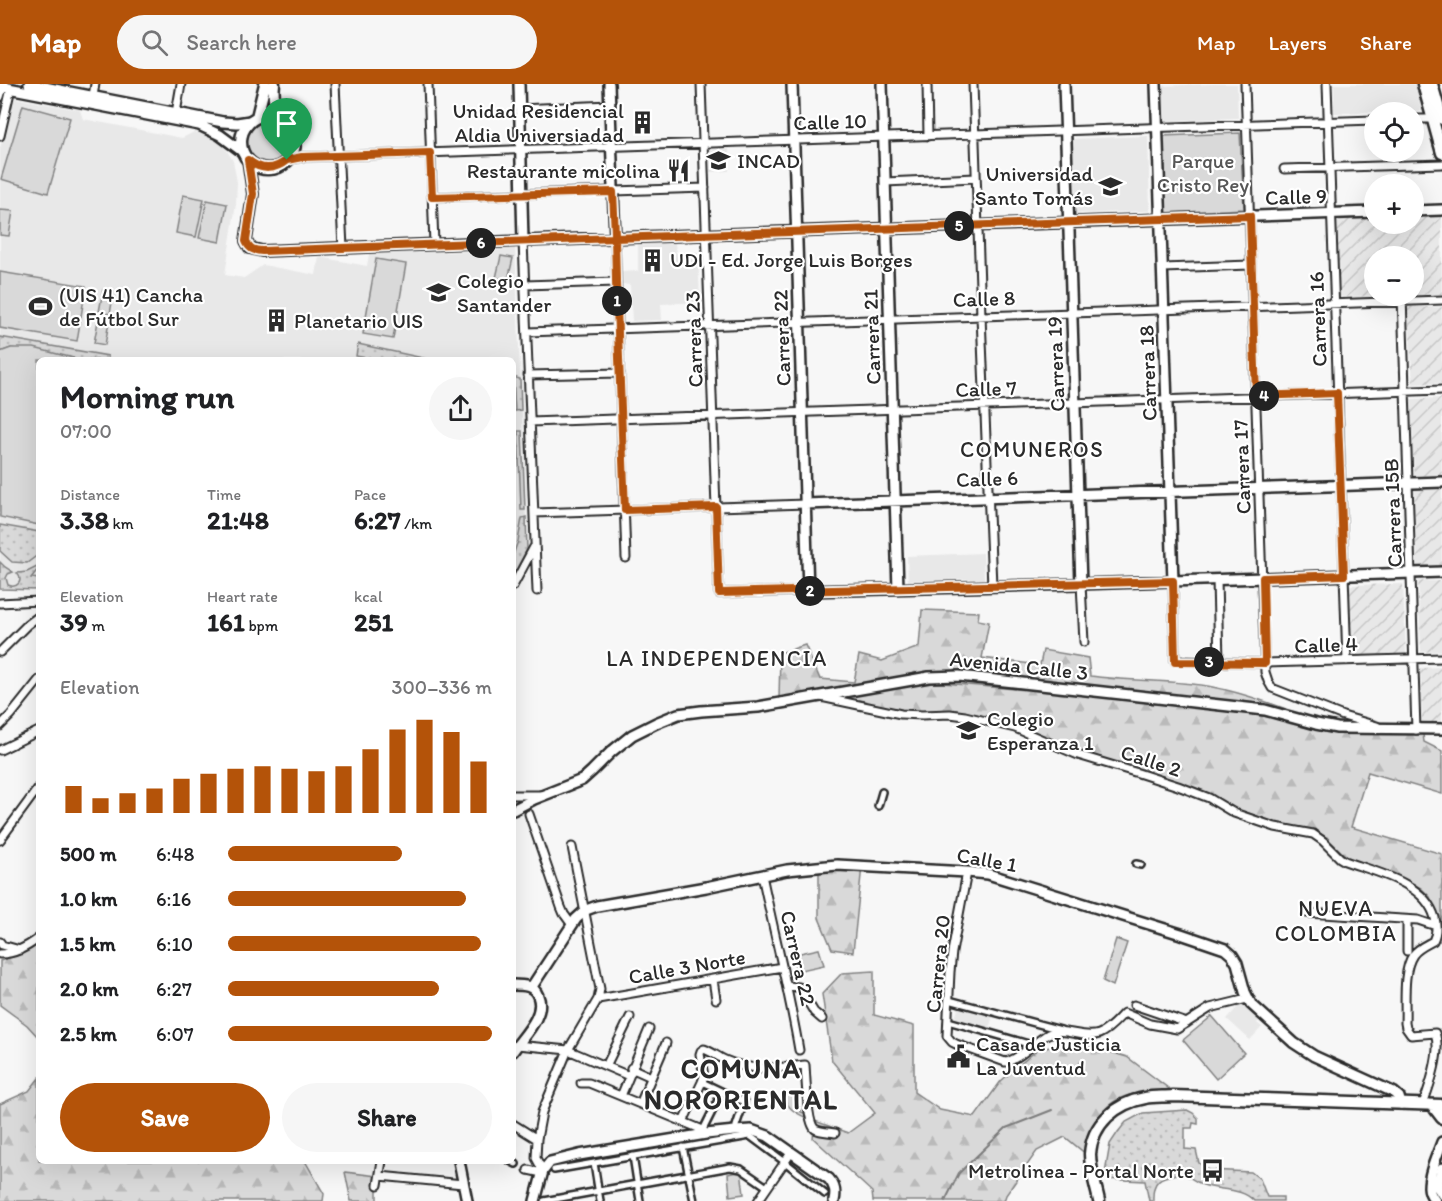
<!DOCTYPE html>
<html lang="en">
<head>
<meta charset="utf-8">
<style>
  :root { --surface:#fff; --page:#f6f6f6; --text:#202124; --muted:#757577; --accent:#b45309 }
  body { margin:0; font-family:Itim,sans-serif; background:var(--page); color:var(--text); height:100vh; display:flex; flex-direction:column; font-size:22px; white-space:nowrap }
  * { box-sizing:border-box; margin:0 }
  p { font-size:20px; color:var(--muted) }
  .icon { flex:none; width:33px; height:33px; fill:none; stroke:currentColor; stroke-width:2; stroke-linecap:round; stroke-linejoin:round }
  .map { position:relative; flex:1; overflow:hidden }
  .panel { position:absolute; left:36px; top:273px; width:480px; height:807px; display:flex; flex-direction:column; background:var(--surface); border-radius:9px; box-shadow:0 6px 24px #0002 }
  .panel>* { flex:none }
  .controls { position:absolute; left:1364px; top:18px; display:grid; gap:12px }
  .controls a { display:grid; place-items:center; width:60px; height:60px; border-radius:50%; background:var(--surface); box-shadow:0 6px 24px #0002; font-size:30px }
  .pin { position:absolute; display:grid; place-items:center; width:51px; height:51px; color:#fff; margin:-62px -26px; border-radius:50% 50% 50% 0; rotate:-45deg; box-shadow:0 0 6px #0007 }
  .pin .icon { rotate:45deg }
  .km { position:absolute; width:30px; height:30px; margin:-15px; border-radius:50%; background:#222; color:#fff; font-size:16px; line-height:30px; text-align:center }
  .round { display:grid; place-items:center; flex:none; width:63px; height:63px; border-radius:32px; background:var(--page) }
  .overview { display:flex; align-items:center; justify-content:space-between; height:102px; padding:0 24px }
  h1 { font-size:33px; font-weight:800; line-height:45px }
  .stats { display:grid; grid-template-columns:repeat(3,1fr); gap:9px; height:102px; padding:6px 24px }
  .stats div { display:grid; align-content:center }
  .stats b { font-size:26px; font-weight:800 }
  .stats small { font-size:16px; font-weight:400 }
  .stats p { font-size:16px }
  .chart { height:168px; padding:12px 24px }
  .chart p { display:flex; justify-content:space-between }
  .chart svg { width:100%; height:108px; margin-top:6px; stroke:var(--accent); stroke-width:6 }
  .cta { display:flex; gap:12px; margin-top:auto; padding:12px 24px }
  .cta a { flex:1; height:69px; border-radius:36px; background:var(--accent); color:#fff; font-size:24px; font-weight:800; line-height:69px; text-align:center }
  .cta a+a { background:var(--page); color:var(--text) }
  ul { padding:0 24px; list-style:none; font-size:20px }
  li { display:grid; grid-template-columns:96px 72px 1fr; align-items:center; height:45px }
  li i { height:15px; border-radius:8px; background:var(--accent) }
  header { display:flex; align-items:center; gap:36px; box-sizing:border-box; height:84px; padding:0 30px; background:var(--accent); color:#fff }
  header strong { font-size:28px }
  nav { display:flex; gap:33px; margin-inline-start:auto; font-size:21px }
  .search { width:420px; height:54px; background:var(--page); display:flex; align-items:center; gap:15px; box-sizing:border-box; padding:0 21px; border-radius:33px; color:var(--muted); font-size:22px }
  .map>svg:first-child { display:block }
</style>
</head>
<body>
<header>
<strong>Map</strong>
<div class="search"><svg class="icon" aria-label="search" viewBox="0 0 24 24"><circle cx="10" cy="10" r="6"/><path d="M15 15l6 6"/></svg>Search here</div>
<nav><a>Map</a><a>Layers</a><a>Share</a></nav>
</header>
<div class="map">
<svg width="1442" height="1117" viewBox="0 0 1442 1117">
  <defs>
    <pattern id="industrial-furrows" width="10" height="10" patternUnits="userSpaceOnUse" patternTransform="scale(1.5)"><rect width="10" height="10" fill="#e8e8e8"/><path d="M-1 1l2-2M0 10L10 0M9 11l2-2" fill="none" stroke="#c7c7c7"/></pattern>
    <pattern id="grass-dots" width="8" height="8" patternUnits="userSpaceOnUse" patternTransform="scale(1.5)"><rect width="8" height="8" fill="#d9d9d9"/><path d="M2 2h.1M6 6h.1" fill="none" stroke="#bababa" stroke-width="1.8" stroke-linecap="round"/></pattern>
    <pattern id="forest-firs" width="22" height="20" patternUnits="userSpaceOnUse" patternTransform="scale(1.5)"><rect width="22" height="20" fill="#d9d9d9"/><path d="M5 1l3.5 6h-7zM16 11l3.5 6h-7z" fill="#bababa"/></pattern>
  </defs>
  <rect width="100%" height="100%" fill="#f7f7f7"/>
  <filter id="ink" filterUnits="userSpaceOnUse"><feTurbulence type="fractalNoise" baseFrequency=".0167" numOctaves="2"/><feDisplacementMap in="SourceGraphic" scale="12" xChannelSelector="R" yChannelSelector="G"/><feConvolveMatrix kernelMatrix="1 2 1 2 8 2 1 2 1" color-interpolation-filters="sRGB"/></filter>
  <g filter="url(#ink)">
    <path fill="#e8e8e8" d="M1215,0H1237L1238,34L1163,37L1161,2Z
      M1334,0H1415L1422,27L1334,29Z
      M15,14L80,26L83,35L182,54L194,48L209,52L217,56L226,65L233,77L237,98L236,120L225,191L244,194L263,181L316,191L319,173L367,182L369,170L443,166L447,168L470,167L475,163L515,162L527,465L513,492V276H39V506L0,505V64Z
      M1148,52L1150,127L1074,130L1072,55Z
      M729,65V87L710,88L709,66Z
      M675,158L676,169L698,168L700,218L661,220L662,236L632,237L630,201L622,200V188L638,187V159Z
      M983,469L984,495L908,497L907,472Z
      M1243,917L1261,934L1257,939L1262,943L1250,956L1227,935Z
      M960,919L994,929L989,944L955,934Z"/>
    <path fill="url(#industrial-furrows)" d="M1442,131V210L1413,211V172H1374V212H1379L1339,213L1336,135L1374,134V140H1413V132Z
      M1408,223H1442V299L1413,300Z
      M1442,314V391L1414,392L1411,315Z
      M1442,404V481L1417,482L1414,405Z
      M1418,497H1442V567L1421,568Z
      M1403,500L1406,570L1352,572L1349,501Z
      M1442,583V638L1422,639L1420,584Z"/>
    <path fill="url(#grass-dots)" stroke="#828282" stroke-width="1.5" d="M0,253L108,272V276H75L73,274L11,264L0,268Z
      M358,260L432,276H376L356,272Z
      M513,293L520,295L521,326L515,327Z
      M518,347H522L525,426H521Z
      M526,433L527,465L513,492V471L518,457L522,434Z
      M0,441L39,448V470L27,479L12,478L0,467Z
      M0,478L5,483L13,488L8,490L6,494L8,501C17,505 24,497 17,489L27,488L39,482V484L31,494L39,495V506L0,505Z
      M1187,1026L1193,1029L1198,1034V1040L1193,1039L1192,1044H1185V1065L1196,1066L1199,1079L1209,1086L1251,1088L1260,1095L1267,1113H1283V1117H1254C1242,1103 1219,1107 1203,1101C1196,1098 1189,1093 1182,1089C1162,1093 1152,1093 1153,1117H1149L1145,1097L1104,1095L1110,1060L1118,1048L1126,1038L1143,1029Z"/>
    <path fill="url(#forest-firs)" stroke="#828282" stroke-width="1.5" d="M922,526L979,528L978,536L989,538L982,574L1040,581L1043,566L1088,574L1090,592C1127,597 1164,596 1201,601C1230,605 1259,615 1286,625L1202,614L954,587H935L779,616L780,569L805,561L820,595L854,598L859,571L882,577L919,563Z
      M930,598L1065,609L1240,629L1270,633L1330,648L1423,650L1424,658L1442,667V710L1368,688L1351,743L1442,770V857H1437L1440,840L1434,822L1430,813L1421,804L1404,795L1348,774L1326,753L1318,748L1303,744L1275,739L1235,724L1209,710L1148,688L1122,681L1089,671L1061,660L1023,642L971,629L955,627H903L832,614Z
      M862,782L853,868L832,865L819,834V783Z
      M39,859V954L27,941L0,921V877C14,872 28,869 39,859Z
      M874,887V931L914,942V1008L940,1026L975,1033L1001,997L1038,965L1079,959L1127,973L1172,1007C1121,1007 1096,1015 1086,1070L1065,1053L1037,1067L1006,1111L1004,1117H873L872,1108L813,1054L815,1037L848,1049L875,1029L832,977L822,910L842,889Z
      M39,994V1077H305L324,1110L323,1117H0V1020L29,1007Z
      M345,1088L377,1092V1117H351Z"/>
    <path fill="#d9d9d9" stroke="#828282" stroke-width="1.5" d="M23,21L70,34L48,109L1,95Z
      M246 58a21 21 0 1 1 42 0a21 21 0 1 1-42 0Z
      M1240,49L1244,125L1166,129L1162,52Z
      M183,111L204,115L196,153L176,149Z
      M207,116L227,120L220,158L199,154Z
      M0,126L13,127L9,152L0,151Z
      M501,172L513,174L508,196L496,194Z
      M376,175L406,180L393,255L363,250Z
      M0,188L86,202L77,257L0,244Z
      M103,206L114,207L110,230L99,228Z
      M98,237L109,238L105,261L94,259Z
      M11,264H34L73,274L75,276H39V441L0,433V268Z
      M1116,855L1127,859L1113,902L1103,897Z
      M819,865L824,881L797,887L791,871Z
      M1212,932L1244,969L1216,995L1183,956Z
      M783,1011H796L801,1028L807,1030V1034C795,1029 787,1024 783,1011Z
      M741,1087L744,1110L730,1112L728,1090Z"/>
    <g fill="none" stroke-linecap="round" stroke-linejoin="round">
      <path stroke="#7b7b7b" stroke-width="2" d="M945,1117L959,1089L1006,1044L1052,1026"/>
      <defs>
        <path id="pedestrian" d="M878,722L882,708
          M1136,780L1141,781
          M949,916L1061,946
          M948,937L1032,961
          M702,998L744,1018L736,1042
          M703,1046L722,1008
          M683,1063L694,1117
          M633,1072L640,1117
          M510,1077L516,1080
          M594,1079L600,1117
          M554,1086L750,1052L785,1078L825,1110
          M544,1117L730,1083L741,1085L767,1103"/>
        <path id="minor" d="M335,0L343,164
          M428,0L434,160
          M701,0L719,509L808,507
          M927,0L928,52
          M973,0L981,232L992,502
          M1245,0L1265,588L1268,597L1272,604L1343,632L1377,642
          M1327,0L1347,577
          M93,12L95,0
          M0,13L3,3
          M519,25L610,21
          M176,29L181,0
          M1413,35H1432
          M0,52L11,4
          M287,76L302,73L339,72L1374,36
          M1284,85L1442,80
          M885,98L976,94
          M432,113L705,104
          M615,154L626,474
          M523,157L537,507
          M1401,170V172
          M1162,184L1251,181
          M525,201L616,198
          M1402,212L1416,646
          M527,248L1442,216
          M528,291L620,289
          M530,338L1442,306
          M534,429L805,420
          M1217,496L1219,578
          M1173,497L1175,577L1265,579L1442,574
          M1081,500L1084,558
          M513,502L534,463
          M0,519L39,517
          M0,568L27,541L39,532
          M821,613L901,630L922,631L950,630L965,632L1015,644L1078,671L1138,689L1178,702L1209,714L1234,729L1275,743L1313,750L1323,757L1340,774L1345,777C1375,788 1425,798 1435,834C1437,842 1437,849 1433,857C1426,861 1418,864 1413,871C1402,887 1406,920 1405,939L1406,944L1411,951L1435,949C1442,967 1430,1001 1423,1020
          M0,642L11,631L39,596
          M0,666L39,647
          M513,711H541
          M529,730L561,823L564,830L572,841
          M0,756L39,703
          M967,788L952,868L950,888L947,952L952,958L956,960L1005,978C1018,977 1035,957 1048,950C1064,942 1083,956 1099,950C1109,946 1117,936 1124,929L1150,940L1177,945L1210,924L1247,915
          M762,791C774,849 789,907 799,966
          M1307,829L1418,836L1436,842
          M0,858L2,861L20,866
          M1407,867V836
          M0,870C15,870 27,863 39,854
          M713,896L716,915
          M787,902L799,903L814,928L822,935
          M598,915L782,883
          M1134,921L1187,939
          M517,961L568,966L629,992
          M606,982L630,933
          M631,984L651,993
          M581,999H589L703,1046L706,1050
          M621,1012L649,945
          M640,1020L666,959
          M683,1038L702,998L704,992L700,970L701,967L704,965C712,968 718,973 725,976C752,988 777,984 805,981C806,993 807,1039 815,1045C820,1048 829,1048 835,1049
          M513,1040L537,1055
          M528,1086L542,1089
          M543,1087L536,1074L537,1055L542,1028L568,966L598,915L600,905L572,763
          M380,1092L463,1100
          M378,1101L382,1077
          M758,1117L791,1069"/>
        <path id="tertiary" d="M3,0V3L199,41L220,51L243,68
          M29,0L223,38L237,39L250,37
          M519,0L523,157
          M609,0L615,154
          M792,0L808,507L1081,500L1442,488
          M882,0L898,505
          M1064,0L1081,500
          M1156,0L1173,497
          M248,76L253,110L246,157L250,164L262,167L523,157L1374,128
          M1413,127L1442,126
          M805,420L1442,398
          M513,726L534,715L582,696L592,687L611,668L632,651L656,639L678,630L701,627L758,623L929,593L959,592L1265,626L1316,640L1337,644L1442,645
          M513,901C523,901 534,901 538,912C546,931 523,952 513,967
          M531,904L576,835L586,826L597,822L706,803L787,786L837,781L967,788L988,790L1181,850L1225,865L1232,871L1237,879L1245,908L1251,920L1294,959L1314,972L1393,1008L1399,1013L1401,1020
          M459,1077L467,1117
          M1442,1084L1437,1102L1442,1110
          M535,1117L543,1087L550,1078L579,1071L706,1050L735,1047L751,1046L768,1052L829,1095C835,1102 836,1108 834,1117
          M1435,1117C1432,1113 1429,1109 1429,1103C1429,1088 1437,1072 1442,1058"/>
        <path id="primary" d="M274,0C272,15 276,24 284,37
          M1423,0L1442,69
          M1432,0L1442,35
          M241 58a27 27 0 1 1 54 0a27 27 0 1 1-54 0Z
          M257,33L265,0
          M1432,1021L1442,1034
          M1099,1117C1096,1102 1090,1086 1090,1070C1092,1040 1116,1019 1145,1014C1154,1012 1164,1013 1173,1012L1442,1021"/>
      </defs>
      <use href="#pedestrian" stroke="#2b2b2b" stroke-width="10"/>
      <use href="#minor" stroke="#2b2b2b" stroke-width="11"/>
      <use href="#tertiary" stroke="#2b2b2b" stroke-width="14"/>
      <use href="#primary" stroke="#2b2b2b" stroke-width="15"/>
      <use href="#pedestrian" stroke="#fff" stroke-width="5"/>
      <use href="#minor" stroke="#fff" stroke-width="7"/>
      <use href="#tertiary" stroke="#fff" stroke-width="9"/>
      <use href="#primary" stroke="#fff" stroke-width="10"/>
    </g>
  </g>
  <g fill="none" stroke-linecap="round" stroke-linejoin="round" filter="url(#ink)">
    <defs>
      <path id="route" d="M287,76L302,73L430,69L432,113L613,108L615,150V154L616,196V198L625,426L716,423L719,509L1173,497L1175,578L1265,579L1263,494L1344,491L1337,309L1256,312L1250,132L615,154L262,167C254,167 249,165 246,157L253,110L248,76C261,87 275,86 287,76"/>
    </defs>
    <use href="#route" stroke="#fff" stroke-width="12"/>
    <use href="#route" stroke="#b45309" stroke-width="8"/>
  </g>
  <defs>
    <symbol id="building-bare" viewBox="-9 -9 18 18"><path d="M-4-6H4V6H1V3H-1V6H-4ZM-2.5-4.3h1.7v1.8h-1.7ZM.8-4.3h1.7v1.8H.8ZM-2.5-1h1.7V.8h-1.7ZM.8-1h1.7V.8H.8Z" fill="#2b2b2b" stroke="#fff" stroke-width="2.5" paint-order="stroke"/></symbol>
    <symbol id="university-bare" viewBox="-9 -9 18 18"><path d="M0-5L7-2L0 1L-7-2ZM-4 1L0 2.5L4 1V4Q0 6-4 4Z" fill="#2b2b2b" stroke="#fff" stroke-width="2.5" paint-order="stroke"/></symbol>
    <symbol id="restaurant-bare" viewBox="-9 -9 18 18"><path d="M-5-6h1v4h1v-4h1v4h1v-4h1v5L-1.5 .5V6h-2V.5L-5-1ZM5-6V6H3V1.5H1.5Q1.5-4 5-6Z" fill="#2b2b2b" stroke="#fff" stroke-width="2.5" paint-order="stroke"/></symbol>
    <symbol id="school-bare" viewBox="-9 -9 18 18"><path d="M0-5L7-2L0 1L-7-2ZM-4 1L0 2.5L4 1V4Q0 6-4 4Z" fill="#2b2b2b" stroke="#fff" stroke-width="2.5" paint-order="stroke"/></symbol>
    <symbol id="stadium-bare" viewBox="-9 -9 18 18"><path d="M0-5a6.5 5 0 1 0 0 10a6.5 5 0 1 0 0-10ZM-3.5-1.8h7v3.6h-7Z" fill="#2b2b2b" stroke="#fff" stroke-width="2.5" paint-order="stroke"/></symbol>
    <symbol id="civic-bare" viewBox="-9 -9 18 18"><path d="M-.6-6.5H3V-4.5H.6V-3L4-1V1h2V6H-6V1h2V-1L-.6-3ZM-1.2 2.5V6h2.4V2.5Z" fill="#2b2b2b" stroke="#fff" stroke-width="2.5" paint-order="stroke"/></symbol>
    <symbol id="bus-bare" viewBox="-9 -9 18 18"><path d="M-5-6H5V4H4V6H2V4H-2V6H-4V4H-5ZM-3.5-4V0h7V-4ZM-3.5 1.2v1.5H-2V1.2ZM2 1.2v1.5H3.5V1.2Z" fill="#2b2b2b" stroke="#fff" stroke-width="2.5" paint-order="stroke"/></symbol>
  </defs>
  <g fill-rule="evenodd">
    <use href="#building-bare" x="626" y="22" width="33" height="33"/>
    <use href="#university-bare" x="702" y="60" width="33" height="33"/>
    <use href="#restaurant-bare" x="662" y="70" width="33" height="33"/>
    <use href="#university-bare" x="1094" y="86" width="33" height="33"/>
    <use href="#building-bare" x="636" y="160" width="33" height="33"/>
    <use href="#school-bare" x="422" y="192" width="33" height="33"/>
    <use href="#stadium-bare" x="24" y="206" width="33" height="33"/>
    <use href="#building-bare" x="260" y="220" width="33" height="33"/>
    <use href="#school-bare" x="952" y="630" width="33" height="33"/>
    <use href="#civic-bare" x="942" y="956" width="33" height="33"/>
    <use href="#bus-bare" x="1196" y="1070" width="33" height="33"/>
  </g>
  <g text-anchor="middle" stroke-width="4.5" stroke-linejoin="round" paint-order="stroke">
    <g font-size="21" fill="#2b2b2b" stroke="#fff" text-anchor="start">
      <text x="624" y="34" text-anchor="end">Unidad Residencial<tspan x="624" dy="24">Aldia Universiadad</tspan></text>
      <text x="737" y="84">INCAD</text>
      <text x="660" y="94" text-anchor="end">Restaurante micolina</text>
      <text x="1093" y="97" text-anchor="end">Universidad<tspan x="1093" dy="24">Santo Tomás</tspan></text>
      <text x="670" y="183">UDI - Ed. Jorge Luis Borges</text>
      <text x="457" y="204">Colegio<tspan x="457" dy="24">Santander</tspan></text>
      <text x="59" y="218">(UIS 41) Cancha<tspan x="59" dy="24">de Fútbol Sur</tspan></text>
      <text x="294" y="244">Planetario UIS</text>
      <text x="987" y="642">Colegio<tspan x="987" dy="24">Esperanza 1</tspan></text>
      <text x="976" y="967">Casa de Justicia<tspan x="976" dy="24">La Juventud</tspan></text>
      <text x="1194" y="1094" text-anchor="end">Metrolinea - Portal Norte</text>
    </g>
    <g font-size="21" fill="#2b2b2b" stroke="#fff">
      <text transform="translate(830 38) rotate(-2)" y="7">Calle 10</text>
      <text transform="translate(1296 113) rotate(-2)" y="7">Calle 9</text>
      <text transform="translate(984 215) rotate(-2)" y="7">Calle 8</text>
      <text transform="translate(1318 235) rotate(-92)" y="7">Carrera 16</text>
      <text transform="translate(872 253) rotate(-92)" y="7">Carrera 21</text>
      <text transform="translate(782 254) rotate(-92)" y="7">Carrera 22</text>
      <text transform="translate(694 255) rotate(-92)" y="7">Carrera 23</text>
      <text transform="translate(1056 280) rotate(-92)" y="7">Carrera 19</text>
      <text transform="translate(1148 289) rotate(-92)" y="7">Carrera 18</text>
      <text transform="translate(986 305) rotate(-2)" y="7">Calle 7</text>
      <text transform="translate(1242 383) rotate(-92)" y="7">Carrera 17</text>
      <text transform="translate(987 395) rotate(-2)" y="7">Calle 6</text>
      <text transform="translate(1393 429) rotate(-92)" y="7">Carrera 15B</text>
      <text transform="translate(1326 561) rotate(-2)" y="7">Calle 4</text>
      <text transform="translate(1019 582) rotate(6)" y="7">Avenida Calle 3</text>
      <text transform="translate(1151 677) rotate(18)" y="7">Calle 2</text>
      <text transform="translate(987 776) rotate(10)" y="7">Calle 1</text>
      <text transform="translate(798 874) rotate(77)" y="7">Carrera 22</text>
      <text transform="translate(938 880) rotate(-84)" y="7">Carrera 20</text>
      <text transform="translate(687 883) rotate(-10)" y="7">Calle 3 Norte</text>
    </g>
    <g font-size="21" fill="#565656" stroke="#fff">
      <text x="1203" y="84">Parque<tspan x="1203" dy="24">Cristo Rey</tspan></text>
    </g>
    <g font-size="22" letter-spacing="1.5" fill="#2b2b2b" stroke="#fff">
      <text x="1032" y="373">COMUNEROS</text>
      <text x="717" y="582">LA INDEPENDENCIA</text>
      <text x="1336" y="832">NUEVA<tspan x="1336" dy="25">COLOMBIA</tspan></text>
    </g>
    <g font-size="27" font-weight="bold" letter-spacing="1.5" fill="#2b2b2b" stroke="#fff">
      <text x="741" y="994">COMUNA<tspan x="741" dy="31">NORORIENTAL</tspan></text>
    </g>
  </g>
</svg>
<div class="controls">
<a><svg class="icon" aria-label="locate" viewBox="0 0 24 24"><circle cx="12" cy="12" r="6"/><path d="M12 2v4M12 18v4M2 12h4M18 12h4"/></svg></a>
<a>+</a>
<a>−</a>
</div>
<div class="pin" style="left:287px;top:76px;background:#1e9e55"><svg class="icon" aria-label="arrive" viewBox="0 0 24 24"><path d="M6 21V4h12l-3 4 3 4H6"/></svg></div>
<b class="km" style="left:617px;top:217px">1</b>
<b class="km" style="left:810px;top:507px">2</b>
<b class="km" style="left:1209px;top:578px">3</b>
<b class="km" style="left:1264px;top:312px">4</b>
<b class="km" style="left:959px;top:142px">5</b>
<b class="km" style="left:481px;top:159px">6</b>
<section class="panel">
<div class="overview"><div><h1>Morning run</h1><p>07:00</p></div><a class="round"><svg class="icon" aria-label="share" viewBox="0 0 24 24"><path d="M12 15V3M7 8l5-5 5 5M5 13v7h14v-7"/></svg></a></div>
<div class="stats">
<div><p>Distance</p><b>3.38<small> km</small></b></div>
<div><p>Time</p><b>21:48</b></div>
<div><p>Pace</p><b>6:27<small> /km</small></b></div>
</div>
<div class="stats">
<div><p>Elevation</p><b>39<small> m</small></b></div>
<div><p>Heart rate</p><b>161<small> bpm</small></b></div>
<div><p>kcal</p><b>251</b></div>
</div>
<div class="chart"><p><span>Elevation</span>300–336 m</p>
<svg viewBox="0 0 160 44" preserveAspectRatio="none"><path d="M5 44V33M15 44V38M25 44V36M35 44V34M45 44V30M55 44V28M65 44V26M75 44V25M85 44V26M95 44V27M105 44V25M115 44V18M125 44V10M135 44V6M145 44V11M155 44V23"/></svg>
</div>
<ul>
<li><b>500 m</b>6:48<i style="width:66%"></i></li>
<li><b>1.0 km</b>6:16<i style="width:90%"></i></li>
<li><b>1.5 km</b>6:10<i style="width:96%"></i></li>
<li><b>2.0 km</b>6:27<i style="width:80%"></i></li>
<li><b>2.5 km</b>6:07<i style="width:100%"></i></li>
</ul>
<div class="cta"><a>Save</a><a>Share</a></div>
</section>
</div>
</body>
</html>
